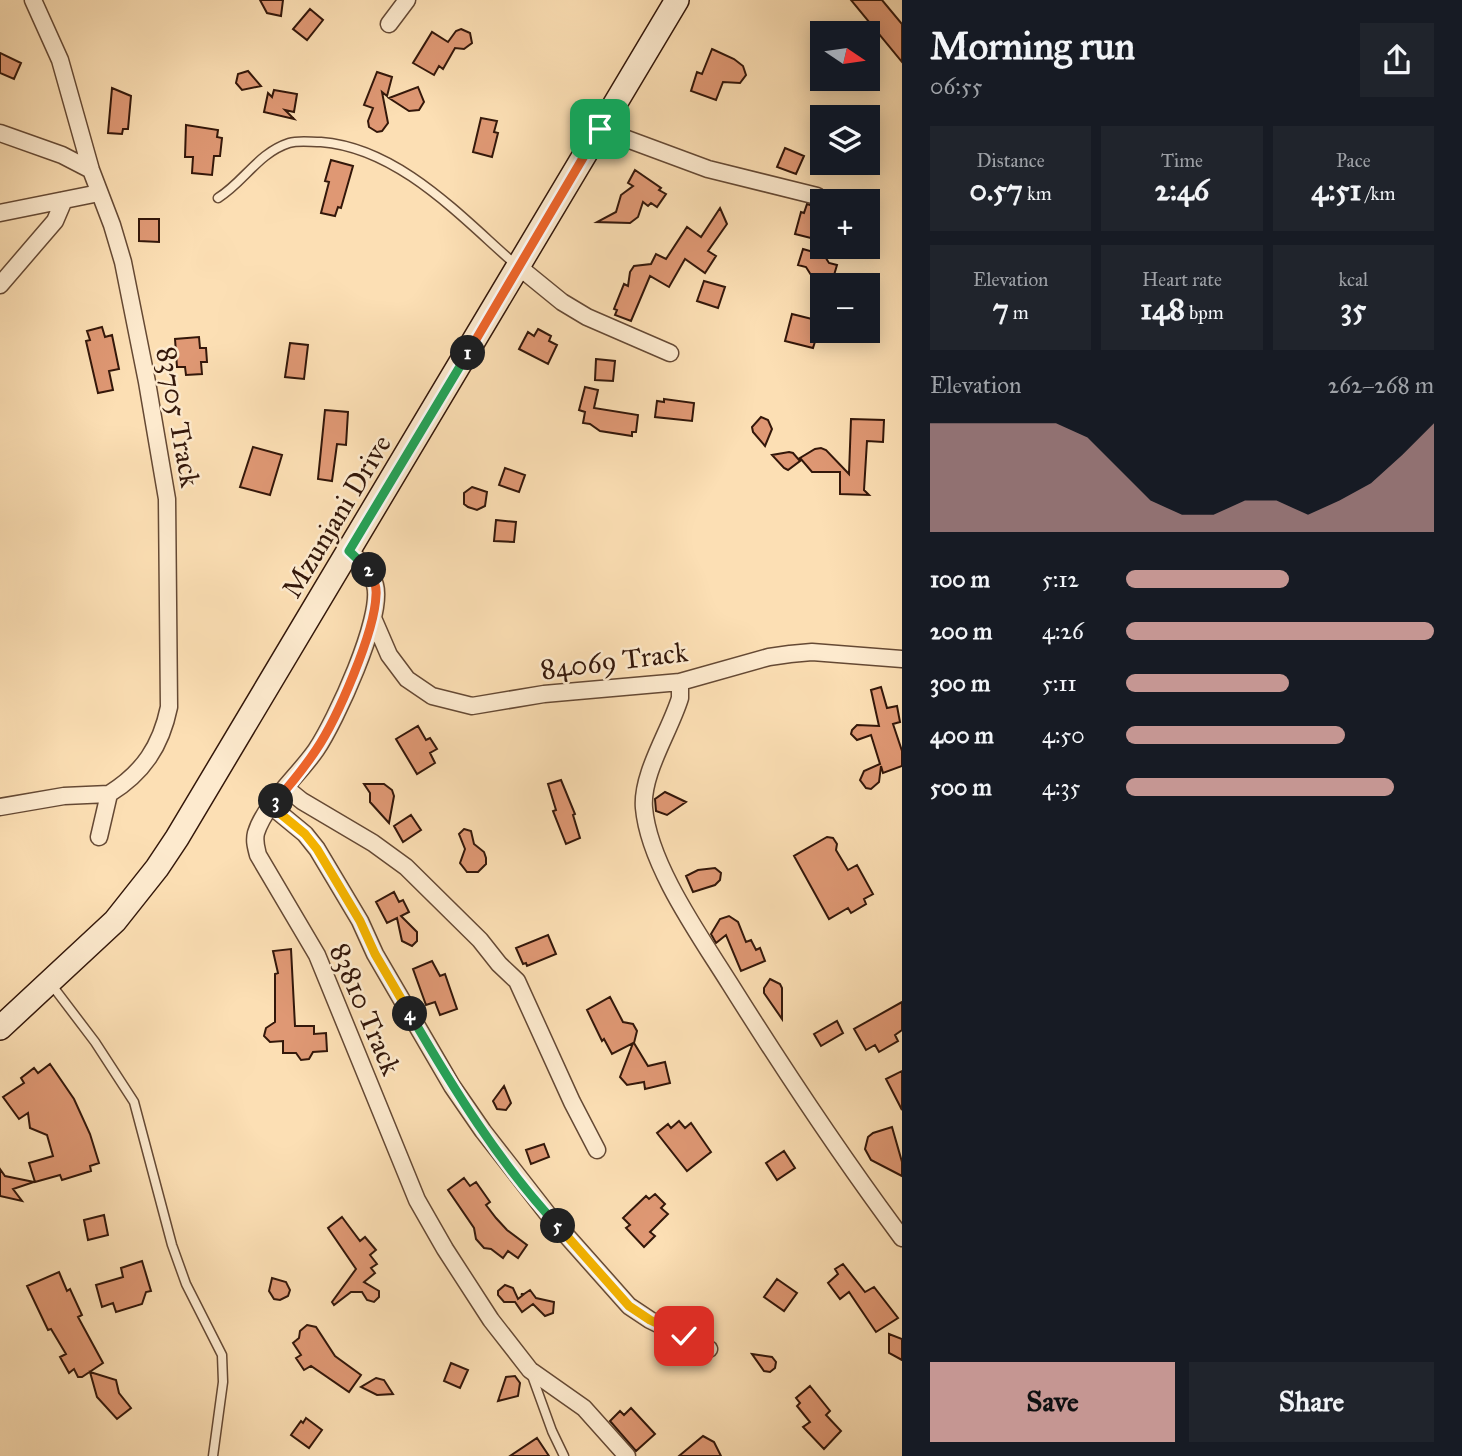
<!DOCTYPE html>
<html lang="en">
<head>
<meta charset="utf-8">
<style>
  :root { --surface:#171b24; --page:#20242c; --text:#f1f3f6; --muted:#9ea1a6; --accent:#c59692 }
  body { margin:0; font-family:"IM FELL Great Primer",serif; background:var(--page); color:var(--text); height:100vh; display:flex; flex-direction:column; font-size:26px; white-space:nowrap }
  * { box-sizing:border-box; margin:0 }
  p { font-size:23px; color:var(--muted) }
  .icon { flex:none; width:38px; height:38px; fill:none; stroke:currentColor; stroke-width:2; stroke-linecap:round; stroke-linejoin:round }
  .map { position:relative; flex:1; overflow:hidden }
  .details { display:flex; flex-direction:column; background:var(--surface); width:560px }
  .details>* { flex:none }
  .needle { width:46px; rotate:103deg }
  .tools { position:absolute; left:810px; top:21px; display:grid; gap:14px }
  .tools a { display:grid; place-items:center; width:70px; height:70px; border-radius:0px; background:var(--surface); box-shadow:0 4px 18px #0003; font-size:35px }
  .pin { position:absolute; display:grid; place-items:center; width:60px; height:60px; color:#fff; margin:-30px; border-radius:14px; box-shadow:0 4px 10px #0006 }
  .km { position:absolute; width:35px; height:35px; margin:-18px; border-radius:50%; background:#222; color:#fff; font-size:19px; line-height:35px; text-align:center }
  .round { display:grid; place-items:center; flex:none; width:74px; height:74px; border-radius:0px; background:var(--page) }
  .head { display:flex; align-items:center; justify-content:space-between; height:119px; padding:0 28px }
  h1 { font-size:38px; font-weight:800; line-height:52px }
  .figures { display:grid; grid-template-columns:repeat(3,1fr); gap:10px; height:119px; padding:7px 28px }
  .figures div { display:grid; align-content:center; border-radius:0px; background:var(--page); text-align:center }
  .figures b { font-size:30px; font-weight:800 }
  .figures small { font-size:19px; font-weight:400 }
  .figures p { font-size:19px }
  .chart { height:196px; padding:14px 28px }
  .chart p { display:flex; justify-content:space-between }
  .chart svg { width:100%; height:126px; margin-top:7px; fill:var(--accent); opacity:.7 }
  .primary-button { display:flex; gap:14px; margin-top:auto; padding:14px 28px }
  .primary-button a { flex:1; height:80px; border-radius:0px; background:var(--accent); color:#111; font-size:28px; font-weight:800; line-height:80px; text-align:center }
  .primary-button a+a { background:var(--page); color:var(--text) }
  ul { padding:0 28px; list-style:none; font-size:23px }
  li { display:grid; grid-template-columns:112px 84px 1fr; align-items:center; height:52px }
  li i { height:18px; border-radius:9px; background:var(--accent) }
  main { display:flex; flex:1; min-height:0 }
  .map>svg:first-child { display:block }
</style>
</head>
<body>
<main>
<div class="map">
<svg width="902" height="1456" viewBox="0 0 902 1456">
  <rect width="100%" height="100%" fill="#fcdfb4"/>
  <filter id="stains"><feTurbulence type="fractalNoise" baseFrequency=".00286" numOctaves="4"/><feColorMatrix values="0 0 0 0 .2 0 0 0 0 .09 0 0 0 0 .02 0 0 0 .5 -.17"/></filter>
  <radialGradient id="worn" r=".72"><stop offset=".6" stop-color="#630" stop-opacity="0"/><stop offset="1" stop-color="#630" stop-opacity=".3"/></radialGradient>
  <path fill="#df9874" stroke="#33170a" stroke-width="2" d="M260,0H283L281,16L267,13Z
    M851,0H882L902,24V62Z
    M310,9L323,20L307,40L293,29Z
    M461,29L470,33L472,43L464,49L455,48L443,69L439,66L434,75L413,63L432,32L448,42L456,31Z
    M712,49L734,59L743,66L746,75L740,83L723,82L716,100L691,91L697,72L702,74Z
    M0,53L21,63L14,79L0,73Z
    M248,71L261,86L242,90L236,83L238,74Z
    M377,72L392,77L387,96L382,92L388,123L382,131L377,132L369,127L368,121L373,108L364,105Z
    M418,87L424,102L419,110L409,111L389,98Z
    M112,88L131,96L128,129H123L122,134L108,133Z
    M274,90L297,94L294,112L285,110L294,119L264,112L268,93L272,97Z
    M481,118L497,121L494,132L498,133L492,157L473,152Z
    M186,125L218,130L217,137L222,138L220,156H214L212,175L192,173L193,157H185Z
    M785,148L804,156L796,174L777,167Z
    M331,160L353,166L341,208L338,207L335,216L321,213L329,182L325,181Z
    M635,170L661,188L659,190L666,194L657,207L651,203L648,206L643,202L638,217L630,223L597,222L616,212L621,195L633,186L628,183Z
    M807,204L820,208L817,217L821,218L815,239L795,234L801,212L804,213Z
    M720,208L727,224L708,251L716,256L705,273L685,259L669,287L650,276L631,321L615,315L617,310L614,309L624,284L628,286L630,272L634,266L651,264L656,254L666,259L687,227L701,237Z
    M139,219H159V242L139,241Z
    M803,249L824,255L829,263L837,265L832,282L811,275L806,267L798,265Z
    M704,281L725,287L718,308L697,301Z
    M792,314L816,320L813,331L818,332L813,348L785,341Z
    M102,327L105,337L112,335L119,369L109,371L113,390L98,393L86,341L90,340L87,331Z
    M538,329L551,336L549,341L557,345L548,364L519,349L528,332L534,336Z
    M199,337L200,348H206L207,362H201L202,374L186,375L185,367H177L175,339Z
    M290,343L308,345L304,379L285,377Z
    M596,359L615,361L613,381L595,380Z
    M585,387L598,390L594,408L638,415L636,432H632V436L600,431L590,424L583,423L585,412L579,410Z
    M664,399L694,403L692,421L655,417L657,401L664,402Z
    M325,410L348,412L346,445L337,444L332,481L318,479Z
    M761,417L768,420L772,429L765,446L753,432L752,427Z
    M851,419L884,420L883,442L867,441L864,490L869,495L840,494V472H812L800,458L815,449L821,448L826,450L849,474Z
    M253,447L282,455L270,495L240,487Z
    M789,452L793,453L800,461L788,470L784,468L772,455Z
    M505,468L525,475L519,492L499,485Z
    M472,487L487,492L485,506L477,510L468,507L464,504V493Z
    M496,520L516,522L514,542L494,541Z
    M881,687L887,708L897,706L900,722L893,724L902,751V766L883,773L881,766L879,782L871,789L866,788L860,780L864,771L880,764L871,735L857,740L851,734L852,730L857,725L879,726L871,690Z
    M418,726L426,740L430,738L437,749L430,753L435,763L417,774L396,739Z
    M561,780L575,814L573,815L580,838L566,844L553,811L556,810L548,784Z
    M364,784H384L392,790L394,796L389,823L370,802V793Z
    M665,792L686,802L667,815L656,811L655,799Z
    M411,815L421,830L403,842L394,826Z
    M464,829L471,831L474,844L484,852L486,858V864L478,872H467L460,863L465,849L459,834Z
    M827,837L833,838L837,844L836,850L848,870L857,865L873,894L864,899L866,904L851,913L848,908L829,919L794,856Z
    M715,868L721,873L720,880L715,885L693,892L686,876L698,870Z
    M394,892L399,902L403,900L409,912L401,916L417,932V941L412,946L402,941L397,918L387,923L376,902Z
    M729,916L738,922L746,942L751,940L756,950L760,948L765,961L741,971L726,935L716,943L711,934L720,919Z
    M548,935L556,954L527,966L526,963L523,964L516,948Z
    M291,949L295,1026H314V1034L326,1033L327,1051L313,1052L309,1059L301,1060L296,1053H283V1041L270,1042L264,1036L266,1028L275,1022V974L278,973L273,951Z
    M432,961L440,976L445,974L457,1009L440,1015L435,1002L426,1005L413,969Z
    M770,979L780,984L782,988V1019L764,993V988Z
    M610,997L623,1022L633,1024L637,1031L634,1043L648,1066L665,1062L670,1083L645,1089L644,1082L627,1085L620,1077L633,1043L612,1054L604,1039L602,1041L587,1010Z
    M902,1002V1030L895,1035L898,1041L879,1052L875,1045L866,1050L854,1029Z
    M837,1021L843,1033L821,1046L814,1034Z
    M50,1064L74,1099L90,1134L99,1163L90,1166L91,1171L62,1180L60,1175L35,1182L29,1163L53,1156L47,1135L30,1128L28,1113L19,1119L3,1097L24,1083L21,1078L34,1068L38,1073Z
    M902,1071V1110L886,1079Z
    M504,1086L511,1103L506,1110L497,1109L493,1101Z
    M679,1121L685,1128L691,1123L711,1152L687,1171L657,1133L668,1124L671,1128Z
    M892,1127L902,1162V1176L871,1160L865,1149L868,1137L873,1133Z
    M544,1144L549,1157L531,1164L526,1150Z
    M784,1151L795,1168L777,1180L766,1163Z
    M0,1169L5,1176L34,1182L13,1189L22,1201L0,1196Z
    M464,1178L470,1186L476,1182L490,1202L486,1205L496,1218L507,1230L527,1245L518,1258L508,1251L503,1258L491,1249L484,1248L476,1239L474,1228L448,1190Z
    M655,1194L665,1204L661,1208L668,1214L650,1232L655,1236L644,1247L626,1228L630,1225L623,1218L646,1196L649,1199Z
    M104,1215L108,1235L88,1240L84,1220Z
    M342,1217L360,1241L365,1237L376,1250L370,1255L377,1264L371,1268L375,1273L364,1282L379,1291V1297L374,1302L367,1300L362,1292H351L334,1305L332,1302L356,1269L328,1228Z
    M142,1261L151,1291L146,1292L142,1304L116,1312L113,1303L102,1307L96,1285L123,1277L121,1268Z
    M843,1264L865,1292L874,1287L898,1318L876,1332L849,1292L840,1299L828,1283L838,1274L835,1269Z
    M59,1272L67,1291L70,1289L82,1315L78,1317L103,1363L82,1377H78L74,1369L69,1373L60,1357L66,1354L51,1329L48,1330L27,1286Z
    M272,1278L286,1282L290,1290L288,1296L280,1300L274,1299L269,1291Z
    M777,1279L797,1293L784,1311L764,1297Z
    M505,1285L513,1288L518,1299L523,1295L521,1294H524L530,1290L536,1298L554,1302L553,1313L545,1316L533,1304L522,1312L515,1302H504L498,1295V1291Z
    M307,1325L316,1327L335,1356L361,1375L349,1392L311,1366L304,1370L296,1358L301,1355L293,1343L299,1338L300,1331Z
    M889,1334L902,1339V1360L889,1353Z
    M752,1354L772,1357L776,1362L775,1368L770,1372L764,1371Z
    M451,1363L468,1370L460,1388L444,1381Z
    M90,1372L116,1380L119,1393L131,1408L117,1419L97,1397Z
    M515,1376L520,1383L518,1396L498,1401L506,1377Z
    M376,1378L384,1380L393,1394L377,1395L361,1387Z
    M810,1386L830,1411L826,1415L841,1431L824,1449L803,1427L810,1422L797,1406L800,1403L796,1398Z
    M631,1408L655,1434L636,1451L610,1421L620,1411L624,1415Z
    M306,1418L322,1430L309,1448L291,1435L301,1421L303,1423Z
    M703,1436L714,1442L721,1456H679Z
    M537,1438L549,1456H510Z"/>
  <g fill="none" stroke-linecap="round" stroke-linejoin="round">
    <defs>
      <path id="service" d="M218,198C244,182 258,153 289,143C299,140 310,142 321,142C399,148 461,217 516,265
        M51,984L95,1042L134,1102L172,1245L186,1284L222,1355L223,1382L213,1456
        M531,1373L552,1431L564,1456"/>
      <path id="minor" d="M33,0L60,60L91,170L112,225L123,262L147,382L167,499L169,707C161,746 143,773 109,794L99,837
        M389,24L407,0
        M600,129L708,169L817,196
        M0,133L62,155L91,170
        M0,213L99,193
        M519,267L562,302L587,317L670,353
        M0,285L55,221L64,200
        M349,551C360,561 371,570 375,585C384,617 335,722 316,750C298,776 265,804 256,833C254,841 256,847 258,855L317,955L417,1200L445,1249L491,1320L530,1370L584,1408L627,1456
        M373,618L389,655L407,679L432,696L472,706L544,694L680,682L769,657L790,654L812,652L902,659
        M680,682V698C670,731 641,774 644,808C649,865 700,936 730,984C784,1070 841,1156 902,1238
        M286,788L302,801L373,843L406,867L480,940L499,964L517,981L572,1102L597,1150
        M271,806L305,834L317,849L360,921L375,954L452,1086L483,1131L550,1217L629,1306L650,1320L709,1349
        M0,807L64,796L109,794"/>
      <path id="secondary" d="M0,1028L115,921L157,868L177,838L677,0"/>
    </defs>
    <use href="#service" stroke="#654934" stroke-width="11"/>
    <use href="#minor" stroke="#654934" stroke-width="19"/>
    <use href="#secondary" stroke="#33170a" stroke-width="26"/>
    <use href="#service" stroke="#fdeace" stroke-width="8"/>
    <use href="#minor" stroke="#fdeace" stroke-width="16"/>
    <use href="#secondary" stroke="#fdeace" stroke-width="23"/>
  </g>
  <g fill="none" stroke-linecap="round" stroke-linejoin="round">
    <defs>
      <path id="split-1" d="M468,353L600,129"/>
      <path id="split-2" d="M369,570L349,551L468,353"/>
      <path id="split-3" d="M276,801C290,785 304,768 316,750C337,719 375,632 376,595C377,586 373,578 369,570"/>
      <path id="split-4" d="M276,801L271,806L305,834L317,849L360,921L375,954L410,1014"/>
      <path id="split-5" d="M410,1014C453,1088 499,1163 558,1226"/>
      <path id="split-6" d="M558,1226L629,1306L650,1320L684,1336"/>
    </defs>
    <use href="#split-1" stroke="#fff" stroke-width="14"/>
    <use href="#split-2" stroke="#fff" stroke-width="14"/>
    <use href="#split-3" stroke="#fff" stroke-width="14"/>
    <use href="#split-4" stroke="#fff" stroke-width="14"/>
    <use href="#split-5" stroke="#fff" stroke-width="14"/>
    <use href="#split-6" stroke="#fff" stroke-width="14"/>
    <use href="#split-1" stroke="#f0652b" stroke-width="9"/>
    <use href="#split-2" stroke="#22a559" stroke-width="9"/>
    <use href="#split-3" stroke="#f0652b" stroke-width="9"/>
    <use href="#split-4" stroke="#f5b400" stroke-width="9"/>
    <use href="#split-5" stroke="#22a559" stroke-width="9"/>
    <use href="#split-6" stroke="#f5b400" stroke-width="9"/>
  </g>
  <g text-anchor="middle" stroke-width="5" stroke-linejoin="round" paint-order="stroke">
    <g font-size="28" fill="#33170a" stroke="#fdeace">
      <text transform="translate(179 417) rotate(80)" y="10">83705 Track</text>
      <text transform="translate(336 516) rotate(-59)" y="10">Mzunjani Drive</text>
      <text transform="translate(614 660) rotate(-7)" y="10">84069 Track</text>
      <text transform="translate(366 1009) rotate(67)" y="10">83810 Track</text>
    </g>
  </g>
  <rect width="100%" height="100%" filter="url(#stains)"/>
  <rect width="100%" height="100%" fill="url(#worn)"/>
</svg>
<div class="tools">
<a><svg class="needle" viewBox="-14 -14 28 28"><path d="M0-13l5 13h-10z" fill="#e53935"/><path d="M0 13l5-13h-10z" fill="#9ea1a6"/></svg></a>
<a><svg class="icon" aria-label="layers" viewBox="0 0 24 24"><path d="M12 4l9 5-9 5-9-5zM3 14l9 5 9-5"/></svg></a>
<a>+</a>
<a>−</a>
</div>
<div class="pin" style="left:600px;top:129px;background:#1e9e55"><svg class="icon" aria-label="arrive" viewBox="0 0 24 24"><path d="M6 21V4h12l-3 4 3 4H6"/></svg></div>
<div class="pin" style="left:684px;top:1336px;background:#d93025"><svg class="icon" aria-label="check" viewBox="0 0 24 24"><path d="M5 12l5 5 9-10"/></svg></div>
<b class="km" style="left:468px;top:353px">1</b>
<b class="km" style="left:369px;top:570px">2</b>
<b class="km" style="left:276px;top:801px">3</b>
<b class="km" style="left:410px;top:1014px">4</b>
<b class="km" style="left:558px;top:1226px">5</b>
</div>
<section class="details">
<div class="head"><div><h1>Morning run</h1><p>06:55</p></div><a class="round"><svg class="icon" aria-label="share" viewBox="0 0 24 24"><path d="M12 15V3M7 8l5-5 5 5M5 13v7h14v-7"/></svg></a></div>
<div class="figures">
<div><p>Distance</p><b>0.57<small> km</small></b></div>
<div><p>Time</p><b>2:46</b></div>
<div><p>Pace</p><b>4:51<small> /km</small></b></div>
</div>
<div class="figures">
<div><p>Elevation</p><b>7<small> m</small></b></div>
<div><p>Heart rate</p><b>148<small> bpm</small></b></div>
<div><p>kcal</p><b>35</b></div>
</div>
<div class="chart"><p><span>Elevation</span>262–268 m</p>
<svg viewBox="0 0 160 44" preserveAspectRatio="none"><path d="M0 44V6L10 6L20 6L30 6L40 6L50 11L60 22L70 33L80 38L90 38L100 33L110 33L120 38L130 33L140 27L150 17L160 6V44z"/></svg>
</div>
<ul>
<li><b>100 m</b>5:12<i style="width:53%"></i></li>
<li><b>200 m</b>4:26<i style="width:100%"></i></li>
<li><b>300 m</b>5:11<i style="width:53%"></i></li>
<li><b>400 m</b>4:50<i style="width:71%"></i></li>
<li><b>500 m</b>4:35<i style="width:87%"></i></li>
</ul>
<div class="primary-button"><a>Save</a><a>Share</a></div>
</section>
</main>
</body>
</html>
